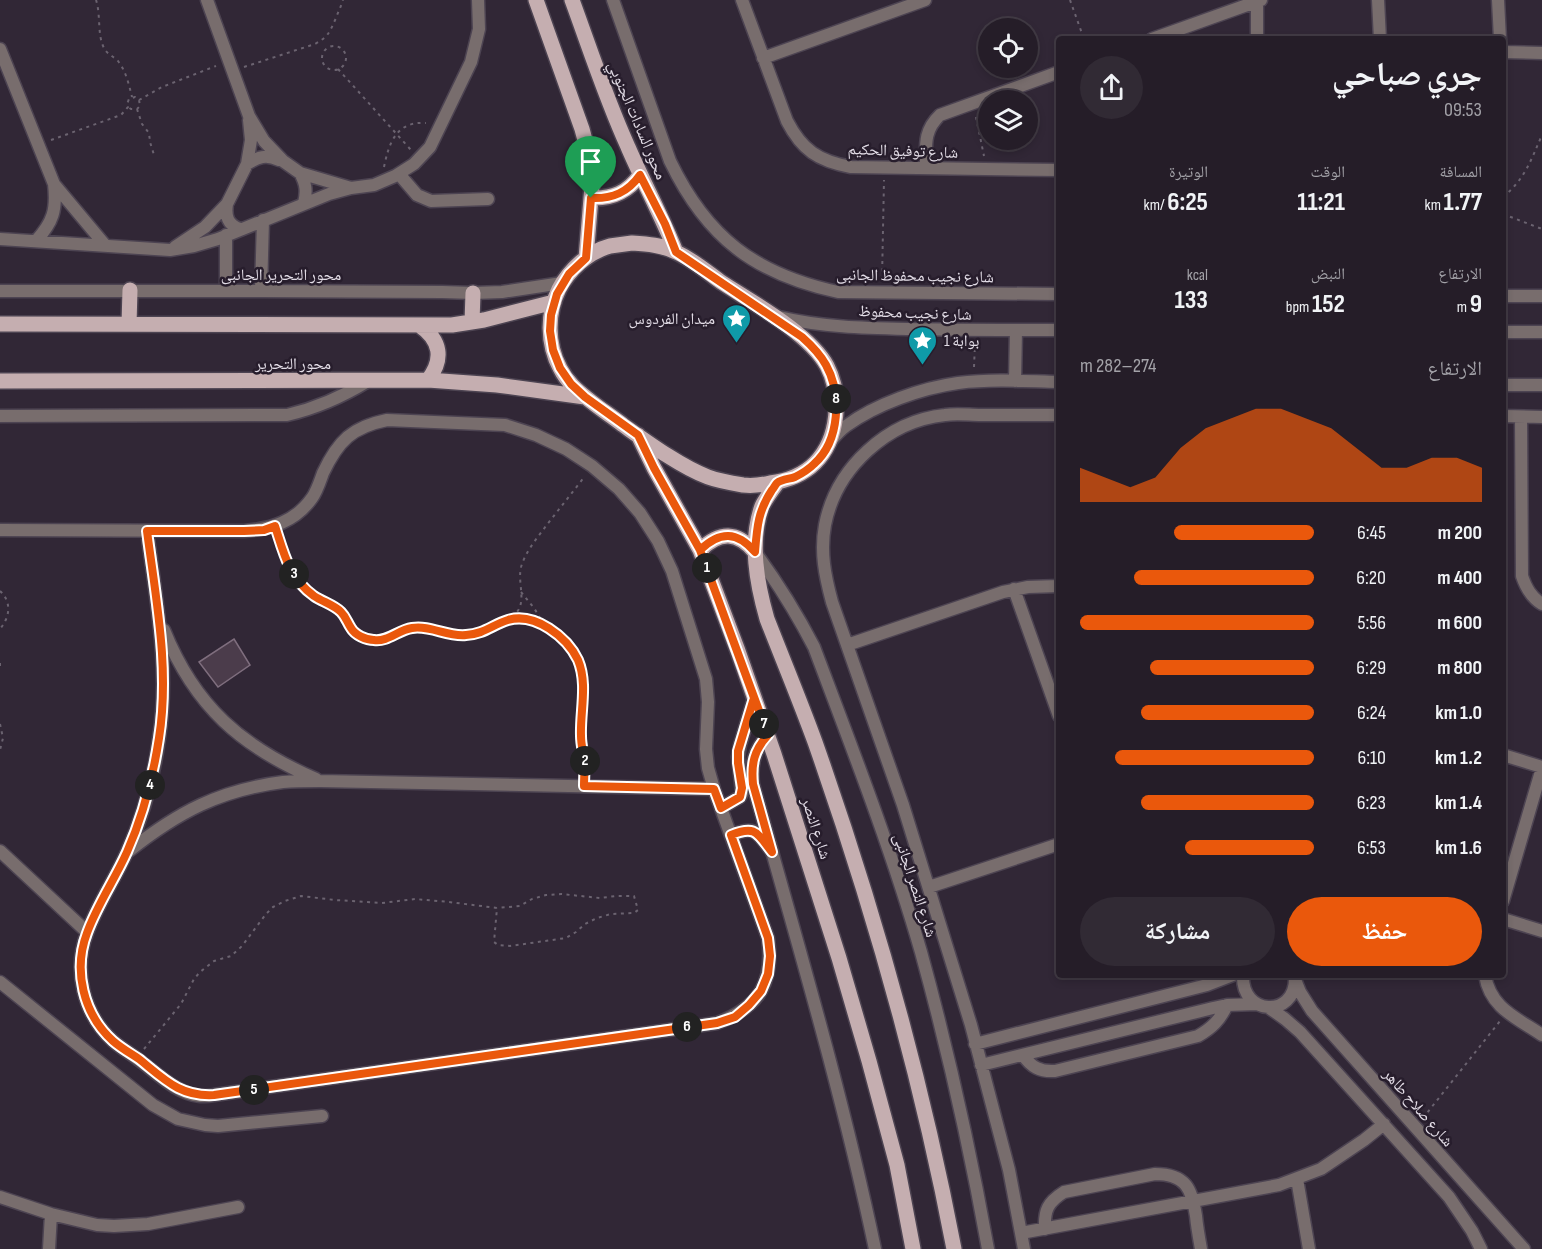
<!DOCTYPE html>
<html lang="ar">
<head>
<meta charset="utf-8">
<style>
  :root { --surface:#251d28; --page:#312a34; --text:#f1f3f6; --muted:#a3a2a8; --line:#423b45; --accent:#ea580c }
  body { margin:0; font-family:"Sofia Sans Condensed","Noto Naskh Arabic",sans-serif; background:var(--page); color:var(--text); direction:rtl; height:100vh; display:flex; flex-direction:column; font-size:22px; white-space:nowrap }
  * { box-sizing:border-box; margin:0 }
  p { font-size:20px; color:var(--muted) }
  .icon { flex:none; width:33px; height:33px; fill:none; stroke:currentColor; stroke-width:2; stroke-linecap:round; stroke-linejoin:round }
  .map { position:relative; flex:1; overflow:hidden; direction:ltr }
  .sheet { position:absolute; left:1056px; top:36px; width:450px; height:942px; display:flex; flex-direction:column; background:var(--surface); border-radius:6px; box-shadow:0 3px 9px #0003,0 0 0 2px var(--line); direction:rtl }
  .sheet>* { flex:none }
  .buttons { position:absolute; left:978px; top:18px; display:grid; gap:12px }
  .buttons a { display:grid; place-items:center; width:60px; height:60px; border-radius:50%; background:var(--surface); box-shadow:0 3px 9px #0003,0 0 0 2px var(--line); font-size:30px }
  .pin { position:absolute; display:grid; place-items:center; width:51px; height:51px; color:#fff; margin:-62px -26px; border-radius:50% 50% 50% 0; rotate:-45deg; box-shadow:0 0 6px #0007 }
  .pin .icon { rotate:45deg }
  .km { position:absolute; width:30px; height:30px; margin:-15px; border-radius:50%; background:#222; color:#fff; font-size:16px; line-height:30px; text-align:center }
  .round { display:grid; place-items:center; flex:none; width:63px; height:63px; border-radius:32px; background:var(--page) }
  .headline { display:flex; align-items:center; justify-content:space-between; height:102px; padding:0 24px }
  h1 { font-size:33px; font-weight:700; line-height:45px }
  .metrics { display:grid; grid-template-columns:repeat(3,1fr); gap:9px; height:102px; padding:6px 24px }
  .metrics div { display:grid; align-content:center }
  .metrics b { font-size:26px; font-weight:700 }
  .metrics small { font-size:16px; font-weight:400 }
  .metrics p { font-size:16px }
  .chart { height:168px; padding:12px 24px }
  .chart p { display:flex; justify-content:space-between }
  .chart svg { width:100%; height:108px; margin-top:6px; fill:var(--accent); opacity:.7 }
  .cta { display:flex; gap:12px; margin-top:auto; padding:12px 24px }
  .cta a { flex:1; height:69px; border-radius:36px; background:var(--accent); color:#fff; font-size:24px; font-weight:700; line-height:69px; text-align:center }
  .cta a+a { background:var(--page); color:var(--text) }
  ul { padding:0 24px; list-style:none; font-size:20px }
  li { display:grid; grid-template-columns:96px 72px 1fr; align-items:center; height:45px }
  li i { height:15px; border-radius:8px; background:var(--accent) }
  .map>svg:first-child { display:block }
</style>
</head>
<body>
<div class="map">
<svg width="1542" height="1249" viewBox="0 0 1542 1249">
  <rect width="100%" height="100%" fill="#312736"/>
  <path fill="#4b3c4b" stroke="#7f6e7e" stroke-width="1.5" d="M234,639L250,665L218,687L199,662Z"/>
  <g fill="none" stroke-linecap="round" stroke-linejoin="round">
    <defs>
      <path id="minor" d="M207,0L249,116L264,141L283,161L300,173L351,188
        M613,0L670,161C707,238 755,274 838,292L1059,294
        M742,0L787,121C802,150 818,161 851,167L1059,170
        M1378,0L1380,39
        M1498,0L1500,39
        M1257,1V39
        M1152,39L1261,0
        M0,49L54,184C57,210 53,222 36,241
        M1503,52L1542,53
        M763,58L925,0
        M247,164C258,157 266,154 279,160
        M926,168C926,146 923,131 940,115L1059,72
        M300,173C306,184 307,191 304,203
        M399,174L417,195L431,201L488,199
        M54,184L105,245
        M227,204C225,217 228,225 240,229
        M0,239L170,250L194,246L218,239L329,194L351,188L374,185L395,176L414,164L430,147L471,62L479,29L478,0
        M175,247L205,227L227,204L247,164L251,140L249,120
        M0,291H261L442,292L473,293L502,292L562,283
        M226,291V235
        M261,291L263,220
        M1503,296H1542
        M0,416L287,415C317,408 342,397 368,381
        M1503,416L1542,417
        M1521,417L1522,576C1526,588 1531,597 1542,604
        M0,530L244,531C271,529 295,522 312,498C317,491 320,481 323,473C338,441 352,427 387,420L505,425L536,435L566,449L592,466L619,489L640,513L658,541L672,571L706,679L708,702L706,749L708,768L714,789L768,938C774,982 760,1007 717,1023L214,1095C210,1096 205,1096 200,1096C177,1094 157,1073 139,1060C130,1053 121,1048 113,1041C83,1014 73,970 87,933C97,905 115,879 127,852C143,816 154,777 159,738C170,669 156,600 147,531
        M1014,589L1059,716
        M164,630C195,707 242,747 316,779
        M847,645L1003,592L1028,587L1059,586
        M1503,755L1542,767
        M721,808L740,797L742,793L738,757L740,745L754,698
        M731,835C756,825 757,832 772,852
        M0,851L87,932
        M129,851C178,812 220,790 283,782C295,781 308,781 320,781L714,789
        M929,887L1059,844
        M1503,901L1542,768
        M1503,919L1542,931
        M1243,975C1241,1016 1295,1018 1295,979
        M1485,975C1490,1008 1517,1018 1542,1035
        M0,982L153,1105L178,1119L205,1125L218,1126L322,1116
        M1296,982L1300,992L1312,1011L1524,1249
        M1268,1007L1285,1019L1300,1032L1449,1197L1472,1231L1481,1249
        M975,1044L1207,985L1233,975
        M1023,1055C1031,1067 1040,1072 1055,1071L1198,1036C1212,1028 1220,1020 1227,1005
        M981,1065L1213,1008L1227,1005L1257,1004
        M1297,1179L1309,1249
        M0,1197L51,1214L97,1225L114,1226L148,1224L238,1207
        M1045,1229C1044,1210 1048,1202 1064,1192L1155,1174C1186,1174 1192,1189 1196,1216C1197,1227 1199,1238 1201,1249
        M1021,1233L1279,1185L1321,1169L1364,1140L1384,1124
        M49,1249L51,1214
        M1024,1249L1009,1170L971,1025L903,805L832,602C825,576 820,552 825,525C836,468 887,421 945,415C957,413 969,415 981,415C1007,415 1033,415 1059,415"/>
      <path id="tertiary" d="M779,317C821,327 864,328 907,329C958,330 1008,330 1059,330
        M1503,332H1542
        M1015,381L1016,330
        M1503,385H1542
        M830,442C835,436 840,430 846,426C876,404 922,388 958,383C991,379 1025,381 1059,382
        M755,552C777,582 797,614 814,647C852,748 891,848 921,952C948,1050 970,1149 988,1249
        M768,735C754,750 751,764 753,784C796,938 842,1092 875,1249"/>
      <path id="primary" d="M536,0L582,129L589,155L592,186L586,258
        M572,0C590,49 606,99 628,147C643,182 662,216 676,252
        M591,198C613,199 628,192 640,175
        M632,243C647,244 662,245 676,252C692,259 707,272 721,282C752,302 810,334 827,366C842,395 839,439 815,463C803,475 786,481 770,483C761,485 752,486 743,485C731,483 719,481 708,477C681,467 647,442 623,425C606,412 588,401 573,386C568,381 563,374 560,368C547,344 547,313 559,289C569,270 588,252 610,246C617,245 625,244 632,243Z
        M472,322L473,293
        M0,324L452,325L484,320L554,302
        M129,324L130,290
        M419,325C441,340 444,359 428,380
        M0,381L428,380L497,385L585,397
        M638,435L654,468L700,550L738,651L774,754L839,958L869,1061L897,1165L913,1249
        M778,482C772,490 766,498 762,506C749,542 757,584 767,619C783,660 800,701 815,742C873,907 921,1076 954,1249
        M700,550C720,531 737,531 755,552"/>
    </defs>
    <use href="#minor" stroke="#4d4452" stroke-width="15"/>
    <use href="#tertiary" stroke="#4d4452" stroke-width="15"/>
    <use href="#primary" stroke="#4d4452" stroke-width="18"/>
    <path stroke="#6b6370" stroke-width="2" stroke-dasharray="3 4.5" stroke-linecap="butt" d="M96,0C101,15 97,35 104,48C107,54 113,56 118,61C126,71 129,85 132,97
      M1070,0L1084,39
      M322 58a12 12 0 1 1 24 0a12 12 0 1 1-24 0Z
      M244,67L315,44C329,36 329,33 336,18C338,12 341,7 343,0
      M338,69L411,150
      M139,100L162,87L216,66
      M137,109L142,124L149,133L150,142L154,155
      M976,117L984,156
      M51,140L121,115L128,107L127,104L129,99L135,97L139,100L140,106L137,109H131L128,107
      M384,167C389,143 396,121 426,123
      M1503,197C1525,179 1531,160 1542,135
      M1503,214L1542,229
      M882,279L884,180
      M974,367L975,343
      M279,537C287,562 293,582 317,597C324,602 333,605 340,611C350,619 351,632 363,638C384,646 392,631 410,628C429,624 445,636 464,636C476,636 487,630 498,625C505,622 512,619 517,612C527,599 516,580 522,564C527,550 537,538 546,526C559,509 572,493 585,476
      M0,591C12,602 10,617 0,629
      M521,592L534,608L544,624
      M509,620C519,619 528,619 537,622C560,630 579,652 582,677C585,697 580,717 581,738C581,745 584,753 585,761C585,765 585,770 584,775
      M0,663V668
      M0,724L3,738L0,750
      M144,1049L181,1004L194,979L200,972L214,961L231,956L242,946L266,914L273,907L285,901L301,896L335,900L382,903L415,899L449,902L497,908L494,942L498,945L510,946L566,938L576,932L585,924L597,918L611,914L634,913L638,910L634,896H616L600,898L561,894L546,895L532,899L520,906L497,908
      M1423,1118L1500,1021"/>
    <use href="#minor" stroke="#786d6d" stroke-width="12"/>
    <use href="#tertiary" stroke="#786d6d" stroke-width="12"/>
    <use href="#primary" stroke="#c5aeb0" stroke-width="15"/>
  </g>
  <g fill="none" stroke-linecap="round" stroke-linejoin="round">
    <defs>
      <path id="route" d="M591,198L586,258L569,274L557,294L551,315L550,331L553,350L560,368L571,384L585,397L638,435L654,468L700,550L754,698L738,751V763L742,788L740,797L721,808L714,789L584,786C584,777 585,768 584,759C583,751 581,744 581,736C580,711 588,684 578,660C567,637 535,612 508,620C492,625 484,634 466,635C447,637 431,625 412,628C398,630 388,642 374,640C366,640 355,635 351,628C347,622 346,617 341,612C334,605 323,602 314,596C289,578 284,554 275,526L264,530L244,531H147C156,600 170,669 159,738C153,777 143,816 127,852C115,879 97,905 87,933C73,970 83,1014 113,1041C121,1048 130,1053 139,1059C164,1079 180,1097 214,1095L717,1023L735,1017L749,1005L761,991L768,974L770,956L768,938L731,835C756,825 757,833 772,852L753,784C751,764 754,750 768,735L700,550C720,531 737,531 755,552C757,527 758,511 772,490C774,488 775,485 777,483C782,479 790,479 795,477C801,474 809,469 814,464C840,441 842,394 826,365C820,354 811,345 802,337L676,252L665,224L640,175C628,192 613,199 591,198"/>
    </defs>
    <use href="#route" stroke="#fff" stroke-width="12"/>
    <use href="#route" stroke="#ea580c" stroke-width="8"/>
  </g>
  <defs>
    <symbol id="sight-pin" viewBox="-11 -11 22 30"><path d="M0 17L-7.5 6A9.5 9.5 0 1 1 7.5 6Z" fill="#0f9aa8" stroke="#271d2c"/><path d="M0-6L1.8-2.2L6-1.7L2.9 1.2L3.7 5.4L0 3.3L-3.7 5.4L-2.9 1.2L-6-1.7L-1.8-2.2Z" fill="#fff"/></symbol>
  </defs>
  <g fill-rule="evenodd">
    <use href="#sight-pin" x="720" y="302" width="33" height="45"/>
    <use href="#sight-pin" x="906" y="324" width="33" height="45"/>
  </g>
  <g text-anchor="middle" stroke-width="5" stroke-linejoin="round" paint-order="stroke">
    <g font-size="16" fill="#e3dde7" stroke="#271d2c">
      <text transform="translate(638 120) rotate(67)" y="6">محور السادات الجنوبي</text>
      <text transform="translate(903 150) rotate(2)" y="6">شارع توفيق الحكيم</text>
      <text x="281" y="280">محور التحرير الجانبى</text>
      <text transform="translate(915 275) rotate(1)" y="6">شارع نجيب محفوظ الجانبى</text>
      <text transform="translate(915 312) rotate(2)" y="6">شارع نجيب محفوظ</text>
      <text x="293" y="369">محور التحرير</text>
      <text transform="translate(817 828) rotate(72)" y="6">شارع النصر</text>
      <text transform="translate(916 885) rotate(72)" y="6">شارع النصر الجانبى</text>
      <text transform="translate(1419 1107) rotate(49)" y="6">شارع صلاح طاهر</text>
    </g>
    <g font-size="16" fill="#e3dde7" stroke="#271d2c" text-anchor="end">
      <text x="715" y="324">ميدان الفردوس</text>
      <text x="944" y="346" text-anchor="start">بوابة 1</text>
    </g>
  </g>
</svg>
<div class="buttons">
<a><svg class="icon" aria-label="locate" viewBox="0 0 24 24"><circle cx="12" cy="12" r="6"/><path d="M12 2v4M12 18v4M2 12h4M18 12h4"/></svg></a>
<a><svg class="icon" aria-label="layers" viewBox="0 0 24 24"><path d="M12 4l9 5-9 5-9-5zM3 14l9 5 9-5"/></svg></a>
</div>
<div class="pin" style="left:591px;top:198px;background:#1e9e55"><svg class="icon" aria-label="arrive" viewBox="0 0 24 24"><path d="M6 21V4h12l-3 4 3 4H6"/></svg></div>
<b class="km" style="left:707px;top:568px">1</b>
<b class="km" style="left:585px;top:761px">2</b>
<b class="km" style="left:294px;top:574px">3</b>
<b class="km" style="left:150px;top:785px">4</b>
<b class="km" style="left:254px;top:1090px">5</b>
<b class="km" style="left:687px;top:1027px">6</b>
<b class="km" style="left:764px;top:724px">7</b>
<b class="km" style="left:836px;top:399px">8</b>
<section class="sheet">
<div class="headline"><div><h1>جري صباحي</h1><p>09:53</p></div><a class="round"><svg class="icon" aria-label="share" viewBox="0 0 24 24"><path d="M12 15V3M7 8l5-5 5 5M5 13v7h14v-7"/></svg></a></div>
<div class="metrics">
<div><p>المسافة</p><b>1.77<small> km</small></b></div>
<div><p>الوقت</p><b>11:21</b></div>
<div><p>الوتيرة</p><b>6:25<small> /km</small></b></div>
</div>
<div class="metrics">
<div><p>الارتفاع</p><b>9<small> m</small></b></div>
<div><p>النبض</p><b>152<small> bpm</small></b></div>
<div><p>kcal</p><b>133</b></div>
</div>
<div class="chart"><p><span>الارتفاع</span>274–282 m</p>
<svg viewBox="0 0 160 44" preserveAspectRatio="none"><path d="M0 44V30L10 34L20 38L30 34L40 22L50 14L60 10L70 6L80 6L90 10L100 14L110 22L120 30L130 30L140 26L150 26L160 30V44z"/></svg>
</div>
<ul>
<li><b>200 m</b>6:45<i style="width:60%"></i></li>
<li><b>400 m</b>6:20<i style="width:77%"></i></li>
<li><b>600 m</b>5:56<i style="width:100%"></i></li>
<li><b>800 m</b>6:29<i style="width:70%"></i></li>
<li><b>1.0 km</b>6:24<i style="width:74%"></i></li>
<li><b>1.2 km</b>6:10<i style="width:85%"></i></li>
<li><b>1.4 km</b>6:23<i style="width:74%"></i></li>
<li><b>1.6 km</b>6:53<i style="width:55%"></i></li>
</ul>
<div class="cta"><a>حفظ</a><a>مشاركة</a></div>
</section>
</div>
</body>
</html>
